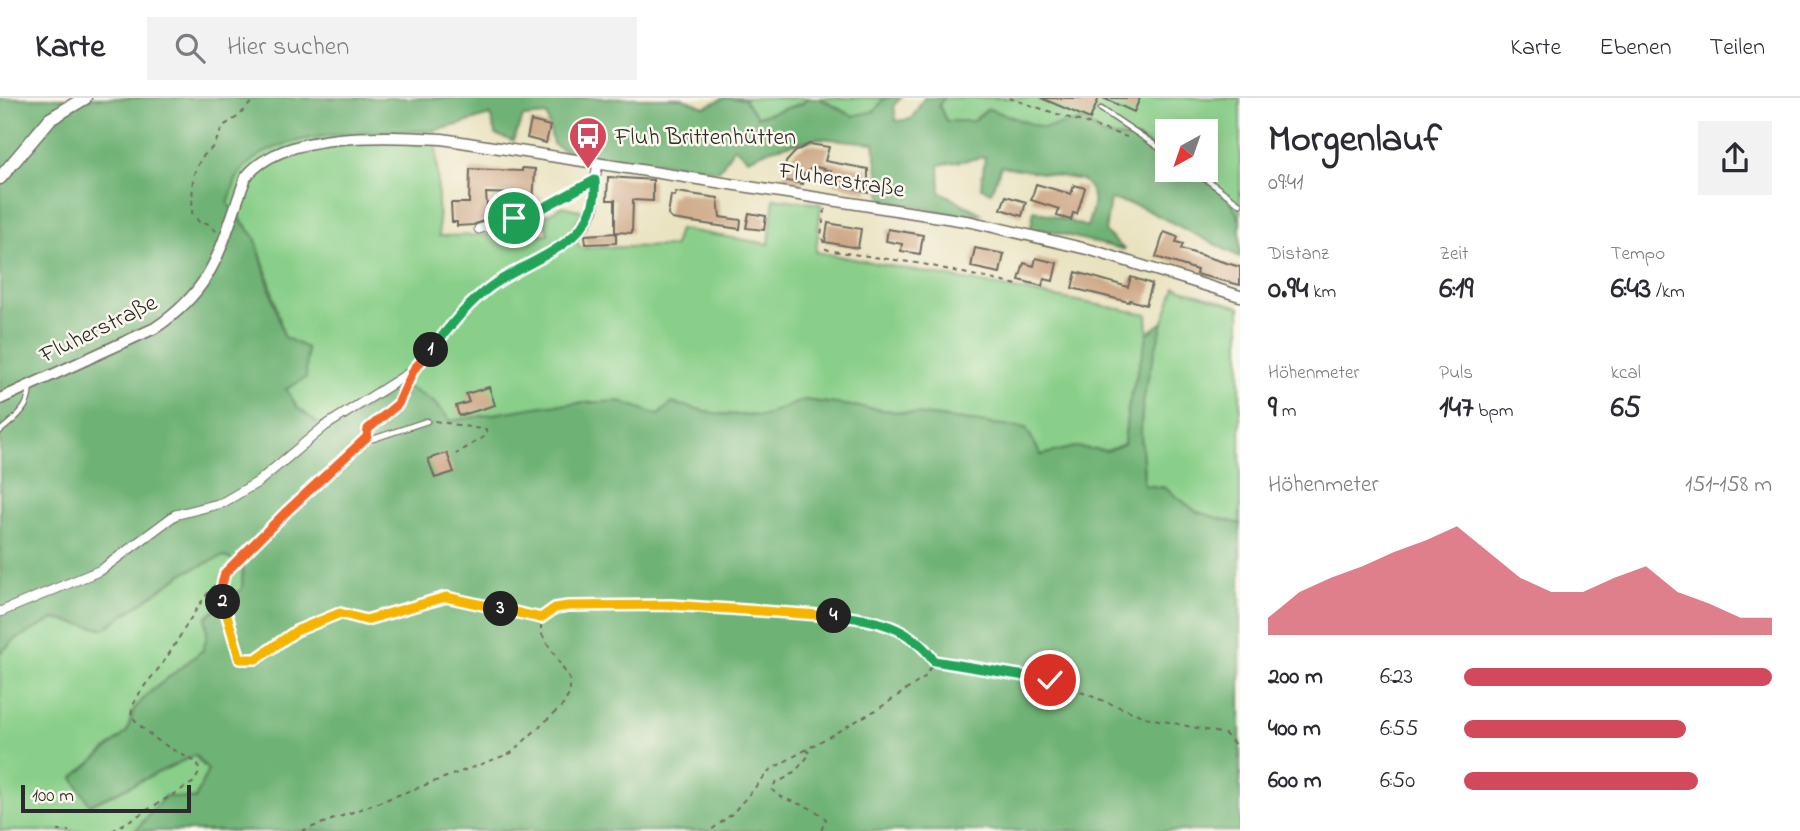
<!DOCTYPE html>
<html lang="de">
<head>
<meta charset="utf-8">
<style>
  :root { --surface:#fff; --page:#f2f2f3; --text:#2b2b33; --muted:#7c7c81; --line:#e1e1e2; --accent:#d1495b }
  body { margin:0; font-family:"Indie Flower",sans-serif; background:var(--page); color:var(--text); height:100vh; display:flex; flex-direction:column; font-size:26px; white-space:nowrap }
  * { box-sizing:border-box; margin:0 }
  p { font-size:23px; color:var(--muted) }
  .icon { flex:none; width:38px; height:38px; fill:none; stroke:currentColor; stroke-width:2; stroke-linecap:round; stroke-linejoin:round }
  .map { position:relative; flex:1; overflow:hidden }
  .details { display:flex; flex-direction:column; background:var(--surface); width:560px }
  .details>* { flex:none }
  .needle { width:46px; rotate:220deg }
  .fabs { position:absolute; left:1155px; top:21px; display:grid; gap:14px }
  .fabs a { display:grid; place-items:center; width:63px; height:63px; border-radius:0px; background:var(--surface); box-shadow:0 4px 18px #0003; font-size:35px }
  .scale { position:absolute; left:21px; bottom:18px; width:170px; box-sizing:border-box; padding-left:7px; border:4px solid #2b2b2b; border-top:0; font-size:19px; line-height:24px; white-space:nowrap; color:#2b2b2b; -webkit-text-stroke:5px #fbf7ec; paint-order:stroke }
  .pin { position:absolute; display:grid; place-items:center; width:60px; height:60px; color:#fff; margin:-30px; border:4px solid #fff; border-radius:50%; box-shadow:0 2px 7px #0007 }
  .km { position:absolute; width:35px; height:35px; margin:-18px; border-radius:50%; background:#222; color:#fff; font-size:19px; line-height:35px; text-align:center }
  .round { display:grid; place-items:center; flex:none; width:74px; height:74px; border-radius:0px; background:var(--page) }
  .head { display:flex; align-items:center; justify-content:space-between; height:119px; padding:0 28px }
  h1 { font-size:38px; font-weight:700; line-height:52px }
  .stats { display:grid; grid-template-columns:repeat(3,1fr); gap:10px; height:119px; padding:7px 28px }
  .stats div { display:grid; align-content:center }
  .stats b { font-size:30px; font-weight:700 }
  .stats small { font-size:19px; font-weight:400 }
  .stats p { font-size:19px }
  .chart { height:196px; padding:14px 28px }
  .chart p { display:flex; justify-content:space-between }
  .chart svg { width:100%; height:126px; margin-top:7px; fill:var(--accent); opacity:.7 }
  ul { padding:0 28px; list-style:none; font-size:23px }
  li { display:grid; grid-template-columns:112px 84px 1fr; align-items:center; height:52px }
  li i { height:18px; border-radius:9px; background:var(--accent) }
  header { display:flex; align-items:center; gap:42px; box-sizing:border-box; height:98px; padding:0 35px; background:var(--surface); border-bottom:2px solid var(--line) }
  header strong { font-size:33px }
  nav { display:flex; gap:38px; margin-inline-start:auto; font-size:24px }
  .search { width:490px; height:63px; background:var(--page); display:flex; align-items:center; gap:18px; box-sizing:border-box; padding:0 24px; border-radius:0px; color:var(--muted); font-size:26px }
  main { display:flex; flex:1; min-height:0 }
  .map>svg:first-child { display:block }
</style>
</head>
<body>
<header>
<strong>Karte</strong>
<div class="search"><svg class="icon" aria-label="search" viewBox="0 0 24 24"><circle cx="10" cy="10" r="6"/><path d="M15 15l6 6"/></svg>Hier suchen</div>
<nav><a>Karte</a><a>Ebenen</a><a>Teilen</a></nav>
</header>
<main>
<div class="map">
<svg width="1240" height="733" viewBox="0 0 1240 733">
  <rect width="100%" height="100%" fill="#fbf7ec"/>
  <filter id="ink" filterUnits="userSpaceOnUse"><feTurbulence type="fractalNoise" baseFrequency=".0143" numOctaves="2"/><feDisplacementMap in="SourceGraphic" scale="14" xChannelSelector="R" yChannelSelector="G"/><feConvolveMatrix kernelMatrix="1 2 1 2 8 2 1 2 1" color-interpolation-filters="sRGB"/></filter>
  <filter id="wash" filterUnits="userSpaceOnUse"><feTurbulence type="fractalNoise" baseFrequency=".00686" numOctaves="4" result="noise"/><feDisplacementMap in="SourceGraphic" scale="28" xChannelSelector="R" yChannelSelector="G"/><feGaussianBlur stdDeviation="1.57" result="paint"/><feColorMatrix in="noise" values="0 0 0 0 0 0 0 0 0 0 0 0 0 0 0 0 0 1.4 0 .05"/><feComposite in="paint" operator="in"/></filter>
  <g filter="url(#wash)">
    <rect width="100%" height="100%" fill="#e9e2bf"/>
    <path fill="#89cf89" stroke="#5a7d5a" stroke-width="2" d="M729,0H807L802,5L756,19Z
      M819,0H884L875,13L852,18Z
      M944,0H1240V122L1229,100L1192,72H1206V33H1167V57L1139,41L1103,38L1085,22L1043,30L988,11L973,23H946L939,7Z
      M382,31L436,32L439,138L548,136L544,119L562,108L583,113L571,133L580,150L674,148L679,131L769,146L774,100L821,106L816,154L1147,216L1148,235L1128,309L1124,346L1107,353L1075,349L1041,357L1026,330L804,302L762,318L718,316L672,305L658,317L619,303L549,307L451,323L432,303L398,284L379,301L325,331L298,310L285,290L284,239L271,188L255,139L228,106C231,98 233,88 237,80C260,38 341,36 382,31Z
      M1175,189L1240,209V426L1197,414L1165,390L1143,387C1145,367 1141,352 1141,333C1141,285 1159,234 1175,189Z
      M223,458L243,467L242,491L206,519L207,538L203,552L149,595L134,611L127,634L73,680L91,707L194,657L208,672L195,701L135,733H0V555L16,541L54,521L104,531L184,475Z"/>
    <path fill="#6eb275" stroke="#4c6e50" stroke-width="2" d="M0,0H682L705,9L724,0L744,1L757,19L802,6L807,0H819L852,18L875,13L884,0H901L894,7L896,23L911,21L924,0H944L939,7L946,23H973L988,11L1043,30L1085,22L1103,38L1139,41L1167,57V72H1192L1229,100L1240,122V159L1141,109L1110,101L1105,134L1125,152L1042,131L1030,133L1034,112L1087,129C1093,109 1100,97 1082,82L1001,68L991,94L981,90L985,59L939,67L940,94L982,116L969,119L882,102L874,45L819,40L771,51L748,61L734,49L719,73L644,62L571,56L553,46L547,17L523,19L513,43L496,37L490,17C472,22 452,31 433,32C383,35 264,28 237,80C233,88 231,98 228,106L255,139L284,239L307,250L306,280L286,291L298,310L325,331L379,301L398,284L432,303L451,323L549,307L620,303L658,317L672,305L718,316L762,318L804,302L1026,330L1041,357L1075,349L1107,353L1124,346L1128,309L1148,235L1163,224C1154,259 1141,296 1141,332C1141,351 1145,367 1143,387L1165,390L1197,414L1240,426V733H135L165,698L195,701L208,672L195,657L90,707L73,680L127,634L134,611L149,595L203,552L207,538L206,519L242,491L243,467L223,458L184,475L104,531L54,521L16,541L0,555Z"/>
    <g id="blocks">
      <path fill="#cca583" d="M1041,0H1099L1090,21Z
        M1103,0H1140L1134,14Z
        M531,23L550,28L546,45L527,40Z
        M809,46L829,49L825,63L868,71V95L829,84L831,73L813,68L804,77L803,86L782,82L786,64L796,53Z
        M522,70L535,71L533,106L518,110L519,96L486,95L488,121L473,127L457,128V124H452L451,105H469L470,71L522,73Z
        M608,79L653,82V103L633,102L632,135L615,134V102H607Z
        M1036,86L1071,96L1074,87L1085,90L1077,116L1073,115L1071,122L1057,118L1059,111L1031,102Z
        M676,94L718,100L720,119L741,122L740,131L672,121L668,117L671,97L675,98Z
        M1006,98L1026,104L1022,118L1001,111Z
        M749,115L766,118L764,132L746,130Z
        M828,125L861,131L858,150L825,144Z
        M888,131L923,137L920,156L901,153L902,146L886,143Z
        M1164,134L1178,139L1176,144L1183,146L1181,151L1240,169V187L1196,176L1197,172L1156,159Z
        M616,135V145L586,146L585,137Z
        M975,150L1004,156L1000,175L971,169Z
        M1036,160L1057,165L1053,183L1044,181L1042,188L1019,182L1024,165L1034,168Z
        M1076,174L1128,189L1131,179L1152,186L1146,207L1130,202L1129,204L1072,190Z
        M489,289L495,307L459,318L456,308L469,304L466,296Z
        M447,355L454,374L435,380L428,361Z"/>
    </g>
  </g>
  <g filter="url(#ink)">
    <use href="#blocks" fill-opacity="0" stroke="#6e6b5f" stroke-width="2"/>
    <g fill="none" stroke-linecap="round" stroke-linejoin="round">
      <defs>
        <path id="service" d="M1101,11L1167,55
          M1193,72L1240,106
          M414,272L398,306L368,331L367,339L373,341L427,323
          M0,333C15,321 32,308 29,288"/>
        <path id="minor" d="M479,131L541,111L595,82L598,65
          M0,514L101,472L175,417L222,405L258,384L325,328L414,272L474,202L490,189L539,161L572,140L586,126L594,111L595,82"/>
        <path id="tertiary" d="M0,301L155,230C219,187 221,144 246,79C283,32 387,38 442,41L972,124L1091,152L1240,198"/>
        <path id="secondary" d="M0,80L50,21L85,0"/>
      </defs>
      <use href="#service" stroke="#6e6b5f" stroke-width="7"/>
      <use href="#minor" stroke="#6e6b5f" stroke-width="11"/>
      <use href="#tertiary" stroke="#6e6b5f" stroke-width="13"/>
      <use href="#secondary" stroke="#6e6b5f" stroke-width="15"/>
      <path stroke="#6e6b5f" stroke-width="2" stroke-dasharray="5 5" stroke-linecap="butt" d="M1009,0L1127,39
        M825,111L821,137L826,151L832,153L923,166L1017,187
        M216,133L207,125H200L192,115L193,78L201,60L214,48L223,28L239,18L255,0
        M435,323L486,332L487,337L456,356
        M361,344C335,367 222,464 221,493C220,509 235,544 240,561H256L296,533L340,515L366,522L446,499L540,520
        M934,563L1050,582L1145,619L1225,636L1240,652
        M806,651L810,656C801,667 790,681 776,684L771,691C789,708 805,702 826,721L821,733
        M57,733H69
        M112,733L194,684L199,675L198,665C173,652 148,640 131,617C134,595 152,581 165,562C185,532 199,501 225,476
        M302,733L511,655L563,607L570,595V582L541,535V520L555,510L671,507L858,519L901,531L926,551L934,563L924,580L881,609L770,672L732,716L710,733"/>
      <use href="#service" stroke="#fff" stroke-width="4.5"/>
      <use href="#minor" stroke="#fff" stroke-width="9"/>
      <use href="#tertiary" stroke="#fff" stroke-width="10"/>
      <use href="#secondary" stroke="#fff" stroke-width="12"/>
    </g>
  </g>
  <g fill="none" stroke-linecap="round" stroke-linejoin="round" filter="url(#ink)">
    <defs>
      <path id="split-1" d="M431,252C449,230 467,206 490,189C532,158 600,147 595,82L541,111L514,120"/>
      <path id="split-2" d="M223,504L220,494L225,475L287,413L367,339L368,331L398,306L414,271L431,252"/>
      <path id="split-3" d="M223,504L240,561H256L296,533L340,515L366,522L446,499L501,511"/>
      <path id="split-4" d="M501,511L541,520L555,510L568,508L671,507L834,518"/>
      <path id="split-5" d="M834,518C873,520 911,529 934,563L1050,582"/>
    </defs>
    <use href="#split-1" stroke="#fff" stroke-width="14"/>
    <use href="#split-2" stroke="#fff" stroke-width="14"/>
    <use href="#split-3" stroke="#fff" stroke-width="14"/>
    <use href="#split-4" stroke="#fff" stroke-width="14"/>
    <use href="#split-5" stroke="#fff" stroke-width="14"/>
    <use href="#split-1" stroke="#22a559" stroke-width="9"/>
    <use href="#split-2" stroke="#f0652b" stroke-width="9"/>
    <use href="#split-3" stroke="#f5b400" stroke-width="9"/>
    <use href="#split-4" stroke="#f5b400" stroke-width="9"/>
    <use href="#split-5" stroke="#22a559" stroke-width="9"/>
  </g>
  <defs>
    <symbol id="bus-pin" viewBox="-11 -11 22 30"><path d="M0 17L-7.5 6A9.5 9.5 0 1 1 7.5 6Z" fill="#d1495b" stroke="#fbf7ec"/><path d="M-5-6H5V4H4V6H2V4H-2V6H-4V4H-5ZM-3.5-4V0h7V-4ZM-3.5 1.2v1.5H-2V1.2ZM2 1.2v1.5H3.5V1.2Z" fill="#fff"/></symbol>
  </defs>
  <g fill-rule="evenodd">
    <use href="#bus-pin" x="566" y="16" width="44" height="60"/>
  </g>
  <g text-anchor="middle" stroke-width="5" stroke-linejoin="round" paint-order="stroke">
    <g font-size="24" fill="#2b2b2b" stroke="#fbf7ec" text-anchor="start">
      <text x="615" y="46">Fluh Brittenhütten</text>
    </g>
    <g font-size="24" fill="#2b2b2b" stroke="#fbf7ec">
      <text transform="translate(842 81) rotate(9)" y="8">Fluherstraße</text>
      <text transform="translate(98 230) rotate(-26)" y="8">Fluherstraße</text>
    </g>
  </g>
</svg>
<div class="fabs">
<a><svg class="needle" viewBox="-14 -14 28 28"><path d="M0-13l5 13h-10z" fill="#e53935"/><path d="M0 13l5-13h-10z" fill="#7c7c81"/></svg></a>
</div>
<div class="scale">100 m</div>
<div class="pin" style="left:514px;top:120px;background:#1e9e55"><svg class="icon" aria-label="arrive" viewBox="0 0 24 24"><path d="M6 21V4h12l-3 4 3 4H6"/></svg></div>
<div class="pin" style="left:1050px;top:582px;background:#d93025"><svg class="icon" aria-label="check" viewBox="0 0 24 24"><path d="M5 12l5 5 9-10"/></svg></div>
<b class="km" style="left:431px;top:252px">1</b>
<b class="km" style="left:223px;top:504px">2</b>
<b class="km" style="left:501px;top:511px">3</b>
<b class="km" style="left:834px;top:518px">4</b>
</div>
<section class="details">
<div class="head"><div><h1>Morgenlauf</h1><p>09:41</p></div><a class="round"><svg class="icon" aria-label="share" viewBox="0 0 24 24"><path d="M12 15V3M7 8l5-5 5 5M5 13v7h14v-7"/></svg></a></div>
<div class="stats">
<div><p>Distanz</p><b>0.94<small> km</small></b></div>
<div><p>Zeit</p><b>6:19</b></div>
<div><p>Tempo</p><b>6:43<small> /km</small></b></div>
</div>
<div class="stats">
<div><p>Höhenmeter</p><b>9<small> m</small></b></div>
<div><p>Puls</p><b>147<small> bpm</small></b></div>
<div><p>kcal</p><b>65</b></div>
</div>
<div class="chart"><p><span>Höhenmeter</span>151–158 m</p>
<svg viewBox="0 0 160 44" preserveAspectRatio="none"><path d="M0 44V38L10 29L20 24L30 20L40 15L50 11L60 6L70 15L80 24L90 29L100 29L110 24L120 20L130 29L140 33L150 38L160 38V44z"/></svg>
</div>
<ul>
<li><b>200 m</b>6:23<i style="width:100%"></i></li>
<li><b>400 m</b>6:55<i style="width:72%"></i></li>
<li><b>600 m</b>6:50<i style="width:76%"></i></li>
</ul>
</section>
</main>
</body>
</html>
